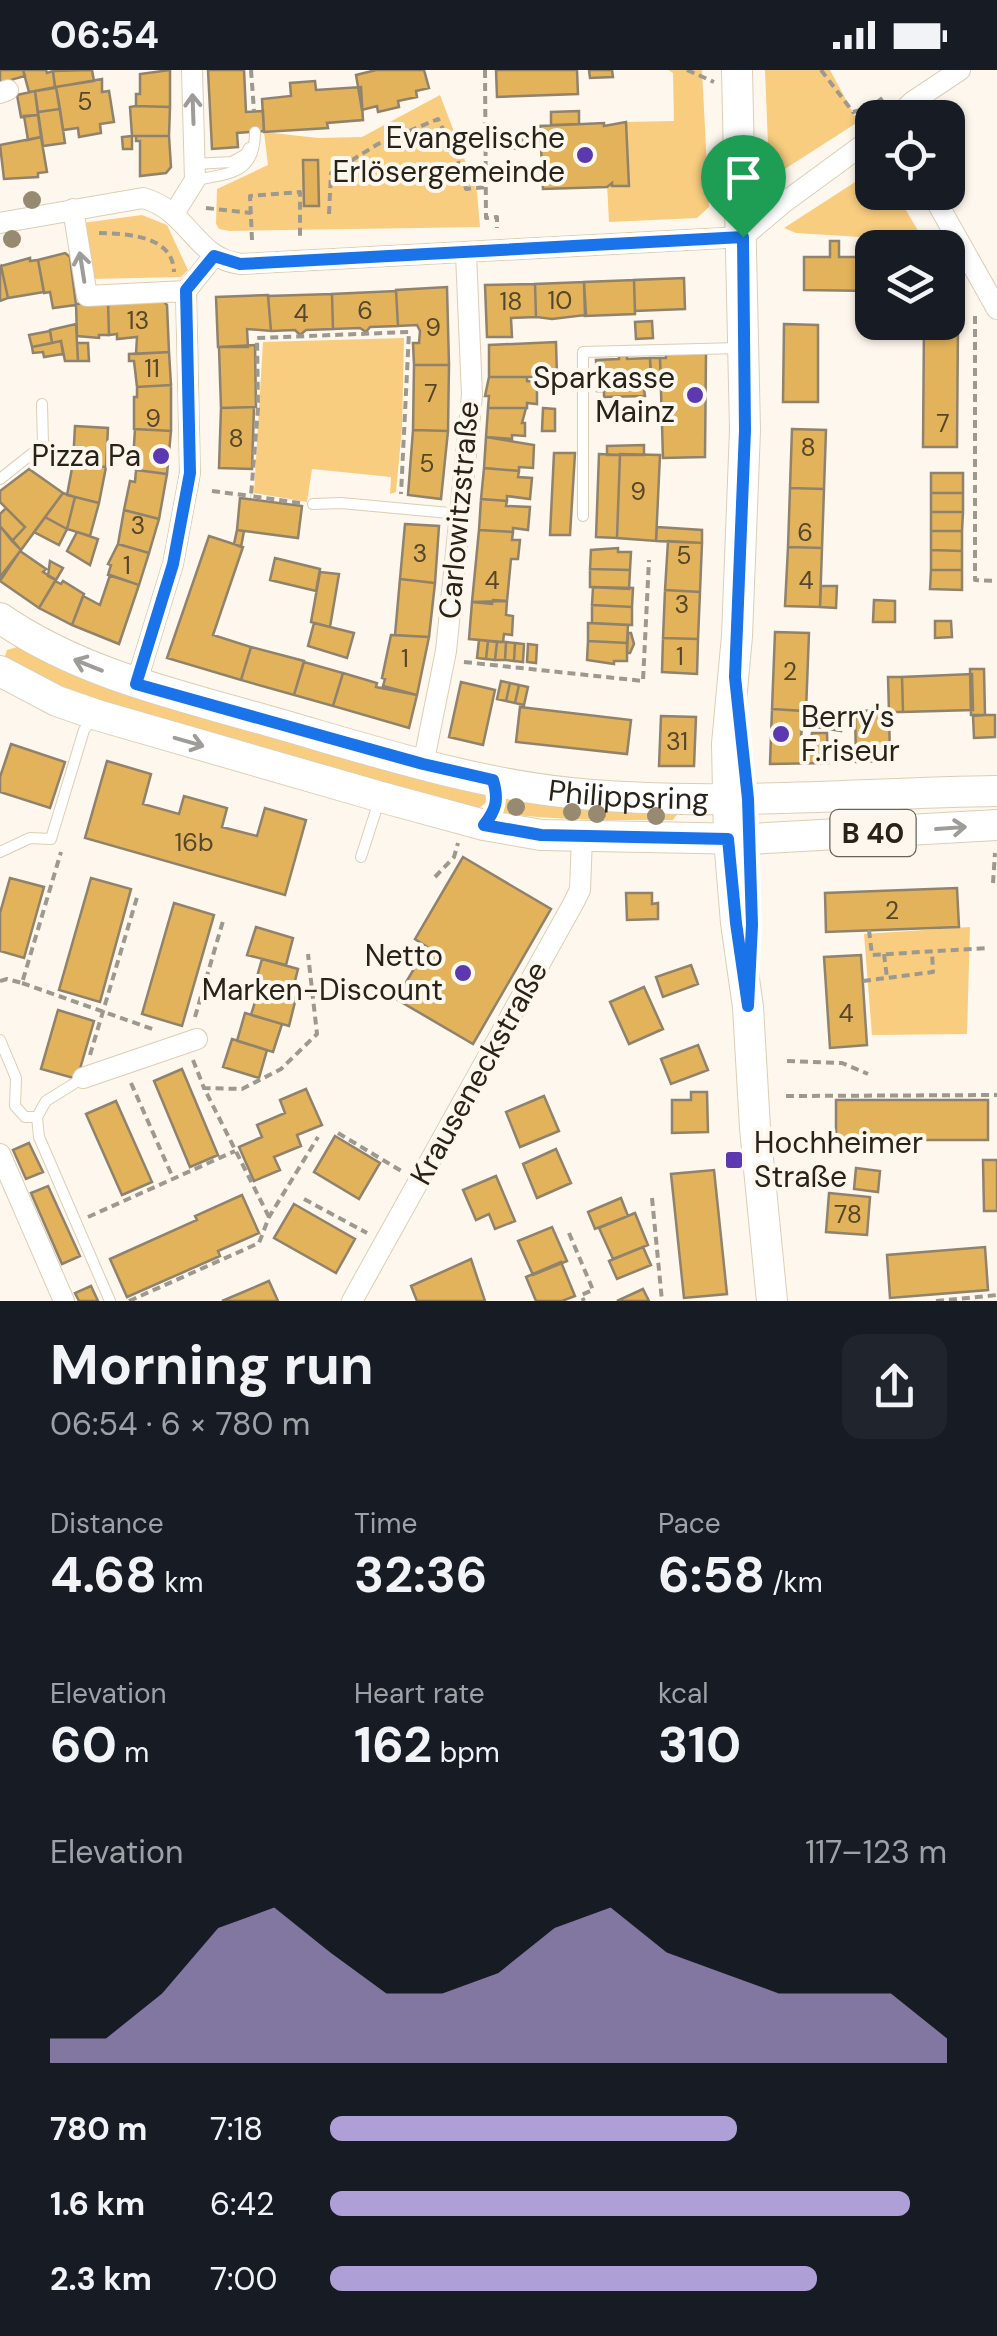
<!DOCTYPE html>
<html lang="en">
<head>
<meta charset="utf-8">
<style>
  :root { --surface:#171b24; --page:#20242c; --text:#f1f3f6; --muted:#9ea1a6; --accent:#ae9fd7 }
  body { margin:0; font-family:"DM Sans",sans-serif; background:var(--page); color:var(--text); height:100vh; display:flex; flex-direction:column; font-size:38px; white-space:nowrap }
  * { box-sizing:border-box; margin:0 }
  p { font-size:32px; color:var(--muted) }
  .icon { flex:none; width:55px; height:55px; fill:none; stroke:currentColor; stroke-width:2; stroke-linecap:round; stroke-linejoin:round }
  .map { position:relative; height:1231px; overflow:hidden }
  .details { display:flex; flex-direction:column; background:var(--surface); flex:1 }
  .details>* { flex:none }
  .tools { position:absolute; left:855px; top:30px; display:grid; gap:20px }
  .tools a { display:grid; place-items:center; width:110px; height:110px; border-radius:20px; background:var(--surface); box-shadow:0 2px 8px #0004; font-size:50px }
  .pin { position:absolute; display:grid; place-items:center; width:85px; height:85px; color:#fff; margin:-102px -42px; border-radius:50% 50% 50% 0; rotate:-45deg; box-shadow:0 0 10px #0007 }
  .pin .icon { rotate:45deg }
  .round { display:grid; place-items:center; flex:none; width:105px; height:105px; border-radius:20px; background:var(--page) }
  .head { display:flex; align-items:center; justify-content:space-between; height:170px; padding:0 50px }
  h1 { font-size:55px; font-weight:700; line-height:75px }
  .figures { display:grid; grid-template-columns:repeat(3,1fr); gap:15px; height:170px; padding:10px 50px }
  .figures div { display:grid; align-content:center }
  .figures b { font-size:50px; font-weight:700 }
  .figures small { font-size:28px; font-weight:400 }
  .figures p { font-size:28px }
  .chart { height:280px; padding:20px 50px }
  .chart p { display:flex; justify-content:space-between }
  .chart svg { width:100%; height:180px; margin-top:10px; fill:var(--accent); opacity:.7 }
  ul { padding:0 50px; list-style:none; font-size:32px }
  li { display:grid; grid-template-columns:160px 120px 1fr; align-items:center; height:75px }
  li i { height:25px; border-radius:12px; background:var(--accent) }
  .status { display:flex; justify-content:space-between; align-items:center; height:70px; padding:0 50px; background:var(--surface); direction:ltr }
  .status svg { height:28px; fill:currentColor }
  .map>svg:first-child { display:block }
</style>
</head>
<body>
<div class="status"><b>06:54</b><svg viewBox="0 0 49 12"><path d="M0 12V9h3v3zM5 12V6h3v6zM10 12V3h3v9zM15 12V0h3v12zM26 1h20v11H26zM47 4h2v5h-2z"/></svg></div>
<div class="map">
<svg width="997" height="1231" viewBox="0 0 997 1231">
  <rect width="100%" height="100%" fill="#fdf7ed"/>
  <path fill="#f8cd7f" d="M668,0H702L709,137L697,148L609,152L607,114L629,115L626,52L674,51L673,3Z
    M765,0H830L858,52L777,104H772L769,99Z
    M440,25L477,122L480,157L230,161L219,159L216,154L217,119L268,95L264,62L318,68L362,67Z
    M872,104V122L896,123L924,171L796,163L784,158L866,105Z
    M142,145L167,155L188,200L181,207L92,209L82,153Z
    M404,268L402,358L396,422L390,424L391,407L312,399L307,432L254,423L263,272Z
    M21,576L488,724C488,733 483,736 476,739L107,637L33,608L4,589L7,580Z
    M507,725L678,743L673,750C616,750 560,751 503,743Z
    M970,857L967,964L872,965L864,864Z"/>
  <path fill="#e2b35b" stroke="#90826b" stroke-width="2.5" d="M0,0H23L25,6L0,13Z
    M23,0H46L47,3L53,1L55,18L29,22Z
    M92,0L94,11L55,17L53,1Z
    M170,0V37L136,36V24H140V4Z
    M208,0H244L246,42L263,41L264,61L237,63L238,77L212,79Z
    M376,0H424L429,18L416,21L417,27L398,31L399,37L378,42L377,36L362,40L356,5Z
    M496,0H577L578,24L497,27Z
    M589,0H612L613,7L590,8Z
    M102,9V22L109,21L114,52L100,54L101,63L79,67L78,58L63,60L56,17Z
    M315,11L316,20L361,17L363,50L327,53L328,58L264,62L262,29L291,26L290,13Z
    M56,17L60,39L38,42L35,21Z
    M35,21L38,45L21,47L17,25Z
    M136,36L170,37L169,66H132L130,37Z
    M60,39L65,73L43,76L38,42Z
    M579,41V54L551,55V42Z
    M38,45L41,67L28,70L24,46Z
    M626,52L629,116H612V113L607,117L543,119L540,56L604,53V56Z
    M510 72a7 7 0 1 1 14 0a7 7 0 1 1-14 0Z
    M132,66V79H123L122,67Z
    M136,66H169L171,97L166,103L140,106V71H136Z
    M41,67L47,102L38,103V107L4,109L0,75Z
    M303,90H318L319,136H304Z
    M830,171H839V187H872V221L804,220V187H830Z
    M65,183L70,187L76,235L53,238L50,222L44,223L38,190Z
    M30,188V191L38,190L44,222L8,228L1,196Z
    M1,196L8,228L0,231V197Z
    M684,208L685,239L635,241L634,210Z
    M634,210L635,244L585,246L584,212Z
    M584,212L586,245L552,249L536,247L535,214Z
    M535,214L536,247L511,248L512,267H487L485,215Z
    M447,217L449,295H414L413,273H419L420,261L417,255L398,256L396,220Z
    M396,221L398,256L370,257L366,262L360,258L333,259L332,224Z
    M332,224L333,259L306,260L300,265L295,260L271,261L268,226Z
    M268,225L271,261L247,259L248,277H218L216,227Z
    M162,230L167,235L169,282L136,284L137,267L117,269V264L109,265L108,232Z
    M108,232L109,265H99V268L77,266L76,234Z
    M652,251L653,268L636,269L635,252Z
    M924,253L958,254L957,377H923Z
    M76,254L78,291H65L61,271L52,273L50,260Z
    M784,254L818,255V332H783Z
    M50,261L52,273L32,277L29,265Z
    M61,271L63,284L44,287L43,282L33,283L32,277Z
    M556,272L557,307H489V275Z
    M77,273H88L89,291H78Z
    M255,275L256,337L221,338L219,277Z
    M666,281L706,283L705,387L663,388L660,288H666Z
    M169,282L171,315L137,317L134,291H129V284Z
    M619,285H627V289L650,288L652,318L644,319L645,326L604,327V321H597L596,290L619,289Z
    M650,288H660L661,315H651Z
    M414,295H449L448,361L413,360Z
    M489,307H527V311L537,312V334L527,333V338H488L489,326H485Z
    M171,315V361L134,359V327H137V317Z
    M254,337L252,399L219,398L221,338Z
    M488,338H526L522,353H525V366L512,365V369L486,367Z
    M543,338L555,339V361H542Z
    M75,356L108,358L106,397L73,393Z
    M135,359L171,361L167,404L136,400L137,390H133Z
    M792,359L826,360L824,419L790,418Z
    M413,360L448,361L441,429L408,425Z
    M486,367L534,375L533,398L519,397V401L484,398Z
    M644,375V385H607V376Z
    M554,383H575L570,465H550Z
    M599,384L620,385L617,468L596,467Z
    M620,384L660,385L656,471L617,468Z
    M73,393L106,397L99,433L67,425Z
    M484,398L519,401L518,407L532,408L530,429L507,426V431L481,429Z
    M29,399L63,423L21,480L12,471L25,457L0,432V421Z
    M136,400L167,404L159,449L124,440L130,411L135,412Z
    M931,403H963V423H931Z
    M790,418L824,419L822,478L788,477Z
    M63,423L75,427L67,459L45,447Z
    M931,423H963V442H931Z
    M75,427L99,433L90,466L67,459Z
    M240,428L302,436L298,468L237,460Z
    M481,429L507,431L506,436L530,437L528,460L513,458V462L479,460Z
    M6,438L25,457L12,471L0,456V444Z
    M124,440L159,449L149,483L118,474Z
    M931,442H963L962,461H931Z
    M45,447L67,459L59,475L34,462Z
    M405,454L439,456L435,513L400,509Z
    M0,456L21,480L0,507Z
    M657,457L702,460V473L656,471Z
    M237,460L244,461L241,477L234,474Z
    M479,460L513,462L512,470H520L518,489H511L507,531L472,532Z
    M931,461H962V481L931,480Z
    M77,462L98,469L90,495L67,481Z
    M209,466L243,477L213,565L251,577L241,610L167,588Z
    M668,471L702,473L700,522L665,520Z
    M118,474L149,483L139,515L108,505L111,495L108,494Z
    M788,477L822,478L820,537L785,536Z
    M618,478V482H631L630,500L590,499L591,480Z
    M931,480L962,481V500H931Z
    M20,481L46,499L43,502L56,510L39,538L0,511Z
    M275,488L320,499L316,521L270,510Z
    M50,491L63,498L56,510L48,506Z
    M590,499L630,500L629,519L590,517Z
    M931,500H962V520L930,519Z
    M320,502L339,504L330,557L311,552Z
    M110,505L139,515L119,574L72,555L83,526L100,535Z
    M400,509L435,513L429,567L395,565Z
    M55,511L61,514L63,511L84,524L72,555L39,538Z
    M821,516H837L836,538L820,537Z
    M593,517L633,518L632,537L592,535Z
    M665,520L700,522L698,569L663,568Z
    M493,530L507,531L506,545L513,546L512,565L504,564L503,572L469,569L472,532L492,534Z
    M874,530L895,531V552H873Z
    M592,535L632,537V555L592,553Z
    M935,551H951L952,567L935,568Z
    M314,553L354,563L347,588L308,576Z
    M588,553L628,555L627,573L588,571Z
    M775,562L809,563L806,641L772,639Z
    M628,563H631L634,574L630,583H627Z
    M391,565L429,567L417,625L383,616L385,609L382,608Z
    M663,568L698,569L697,604L662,602Z
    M479,570L488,571L486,589L477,588Z
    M488,571L497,572L495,590L486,589Z
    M588,571L627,573V591H614V594L587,590Z
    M497,572H506L505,590H495Z
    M506,572L515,573L514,591L505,590Z
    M515,573L524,574L523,592L514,591Z
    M528,574L537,575L536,593L527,592Z
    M251,577L304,591L294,625L241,610Z
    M304,592L343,603L333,636L294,625Z
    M970,599H984L985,645H971Z
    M343,603L377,613L376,617L417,625L409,658L333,636Z
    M972,604L973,640L903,642L902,607Z
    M888,607H902L903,642H889Z
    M501,611L510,613L506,631L497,629Z
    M461,612L495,620L483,675L449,667Z
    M510,613L519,615L515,633L506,631Z
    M519,615L528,617L524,635L515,633Z
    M520,637L631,650L627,684L516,672Z
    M772,639L803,641L801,669H811L812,663H827L828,693L770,694Z
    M889,640L890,691L856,692L855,641Z
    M803,641L841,642V661L803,655Z
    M985,645H995V667L974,668L973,646Z
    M661,646L696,647L694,696H659Z
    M11,674L65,692L50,738L0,722V707Z
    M107,691L151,704L143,734L179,744L184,726L227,738L222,757L257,766L265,738L306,750L285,825L85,768Z
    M463,787L551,839L473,974L396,929L427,877L415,869Z
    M10,808L44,817L24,888L0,881V843Z
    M91,808L131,819L100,932L59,920Z
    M957,818L959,857L826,862L825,823Z
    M626,823H652V834L658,833V849L627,850Z
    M174,833L214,845L182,956L142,944Z
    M256,857L293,868L286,895L247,885Z
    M861,885L867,975L830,978L824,887Z
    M262,889L298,899L291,927L254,917Z
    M691,895L698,914L663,927L656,907Z
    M644,917L663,959L629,974L610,932Z
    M259,919L296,928L289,956L251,945Z
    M58,940L94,951L77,1009L41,999Z
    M245,943L282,954L273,982L237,971Z
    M232,969L267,980L259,1008L223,997Z
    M698,975L708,1000L671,1014L661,989Z
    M182,999L218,1085L190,1097L154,1011Z
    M306,1019L322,1055L297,1065L301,1076L274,1087L280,1100L254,1111L239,1077L262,1067L257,1055L285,1043L280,1030Z
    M691,1022H707L708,1062L672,1063V1030H691Z
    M544,1026L559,1061L520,1077L506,1042Z
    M836,1030H988V1070H836Z
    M116,1031L152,1112L122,1125L86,1044Z
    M335,1066L380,1093L359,1129L314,1102Z
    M29,1073L43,1102L26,1109L13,1080Z
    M556,1079L571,1113L537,1128L523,1094Z
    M983,1090H997V1141H984Z
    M856,1098L880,1101L878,1122L854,1119Z
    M714,1100L727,1224L684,1228L671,1104Z
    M496,1106L515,1151L495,1159L489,1144L476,1150L463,1120Z
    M48,1116L80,1186L62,1194L31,1123Z
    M829,1123L870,1127L867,1165L826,1162Z
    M242,1125L259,1163L218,1181L220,1186L127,1227L110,1189L197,1150L195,1146Z
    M621,1128L628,1146L595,1159L588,1142Z
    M294,1134L355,1169L336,1203L274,1168Z
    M635,1143L648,1175L613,1189L599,1158Z
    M552,1157L567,1191L533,1205L518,1171Z
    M643,1177L651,1195L617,1209L609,1191Z
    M985,1177L988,1220L890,1228L887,1185Z
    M471,1189L485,1231H417L411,1216Z
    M561,1192L575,1226L562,1231H536L526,1207Z
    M269,1211L278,1231H222Z
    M91,1216L98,1231H79L75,1223Z
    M643,1219L649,1231H617Z"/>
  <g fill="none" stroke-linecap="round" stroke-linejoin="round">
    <defs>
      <path id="lane" d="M194,94L232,92L246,84L249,78
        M196,110C230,103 255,104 255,62
        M0,409L43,375L42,334
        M313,434L341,433L460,444
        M583,446V282L739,278
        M0,782L30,768L51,769L84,660L94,648
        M361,787L380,728
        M0,970L16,1008L15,1036L25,1047H37L46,1031L83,1008
        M37,1047L39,1067L110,1231"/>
      <path id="street" d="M0,23L8,20
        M896,48L912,32L960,0
        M931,122L997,239
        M73,139L87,226L186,221
        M175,142L195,110L192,0
        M0,153L143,128C190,141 195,189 241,194L743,167L782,134L872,68
        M136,614L173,494L190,403L186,221L214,186
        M423,695L446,581L472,325L466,184
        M83,1008L197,969
        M0,1084L64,1231
        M352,1231L573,834L580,820L582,767"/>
      <g id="primary">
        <path d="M737,0L745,360L737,566L727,674L729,769L736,853L748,937L755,1058L772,1231"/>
        <path id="s1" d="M0,548C77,601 166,622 254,647C358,676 463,712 571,723C713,737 855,723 997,721"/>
        <path d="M0,601L57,631L97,645L381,727L484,755L541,765L749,769L997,755"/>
      </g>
    </defs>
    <use href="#lane" stroke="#dcceb5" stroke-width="12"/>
    <use href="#street" stroke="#dcceb5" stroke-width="22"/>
    <use href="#primary" stroke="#dcceb5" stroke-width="32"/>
    <path stroke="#9e998f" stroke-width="4" stroke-dasharray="8 5" stroke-linecap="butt" d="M251,0L254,41
      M485,0L486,148L497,147V158
      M687,0L714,12
      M821,0L853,42L869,38L884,27
      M206,138L251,143
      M329,144L331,103L378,74L438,49L458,91L466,119L486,117
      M99,163C127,164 173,165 174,202
      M252,170L250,126L300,122V167
      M975,246V510L997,511
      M212,421L251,426
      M300,433L251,426L258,338L257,268L409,262L401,424
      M464,592L643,611L649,490
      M435,807L454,787L458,773
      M993,813L995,783
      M869,860L872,885L988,878
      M884,884L887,908
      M0,911L7,909L22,913L61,782
      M863,911L933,902L932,882
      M22,913L155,960
      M195,947L223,851
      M90,985L138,824
      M193,990L204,1018
      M787,991L842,993L868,1004
      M131,1013L173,1108
      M786,1026L997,1025
      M338,1063L403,1102
      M652,1128L662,1231
      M304,1129L367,1163
      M88,1147L235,1081
      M269,1147L204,1018L242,1019L281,999L317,964L308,884
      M569,1163L593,1220L581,1225L584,1231
      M129,1231L259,1173L269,1147L318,1067
      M936,1231L997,1225"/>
    <use href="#lane" stroke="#fff" stroke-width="10"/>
    <use href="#street" stroke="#fff" stroke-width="20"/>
    <use href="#primary" stroke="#fff" stroke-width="30"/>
  </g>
  <g fill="#978a70">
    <circle cx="32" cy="130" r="9"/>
    <circle cx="12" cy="169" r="9"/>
    <circle cx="516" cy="737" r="9"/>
    <circle cx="572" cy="742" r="9"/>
    <circle cx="597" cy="744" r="9"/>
    <circle cx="656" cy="746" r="9"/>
  </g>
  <defs><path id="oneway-shaft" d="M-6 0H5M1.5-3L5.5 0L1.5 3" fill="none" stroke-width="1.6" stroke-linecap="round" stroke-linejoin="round" transform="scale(2.5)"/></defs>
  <g stroke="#9e9c98">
    <use href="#oneway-shaft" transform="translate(193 39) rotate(-92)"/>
    <use href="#oneway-shaft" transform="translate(82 197) rotate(-99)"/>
    <use href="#oneway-shaft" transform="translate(88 595) rotate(-158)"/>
    <use href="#oneway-shaft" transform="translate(189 672) rotate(16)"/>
    <use href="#oneway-shaft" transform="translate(951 758) rotate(-4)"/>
  </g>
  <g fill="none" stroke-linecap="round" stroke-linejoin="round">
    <defs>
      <path id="route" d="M743,167L745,360L735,607L748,729L752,855L748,936L736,853L728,769L541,765L484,755C496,740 499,730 493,710L423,694L136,614L173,494L190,403L186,220L214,186L240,194Z"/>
    </defs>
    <use href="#route" stroke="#fff" stroke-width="20"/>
    <use href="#route" stroke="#1a73e8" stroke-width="12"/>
  </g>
  <g fill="#5c39b1" stroke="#fdf7ed" stroke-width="4">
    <circle cx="585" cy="85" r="10"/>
    <circle cx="695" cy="325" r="10"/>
    <circle cx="161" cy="386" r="10"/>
    <circle cx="781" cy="664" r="10"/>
    <circle cx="463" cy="903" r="10"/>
    <rect x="724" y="1080" width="20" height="20" rx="5"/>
  </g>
  <g text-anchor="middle" stroke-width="8" stroke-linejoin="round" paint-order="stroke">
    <g font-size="25" fill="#56472a">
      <text x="85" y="40">5</text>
      <text x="560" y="239">10</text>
      <text x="511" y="240">18</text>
      <text x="365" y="249">6</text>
      <text x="301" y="252">4</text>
      <text x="138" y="259">13</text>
      <text x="433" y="266">9</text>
      <text x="152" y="307">11</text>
      <text x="431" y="332">7</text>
      <text x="153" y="357">9</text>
      <text x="943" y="362">7</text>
      <text x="236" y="377">8</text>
      <text x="808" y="386">8</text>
      <text x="427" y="402">5</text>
      <text x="638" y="430">9</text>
      <text x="138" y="464">3</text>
      <text x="805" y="471">6</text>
      <text x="420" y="492">3</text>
      <text x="684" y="494">5</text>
      <text x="127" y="504">1</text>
      <text x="492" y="519">4</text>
      <text x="806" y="519">4</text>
      <text x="682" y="543">3</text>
      <text x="680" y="595">1</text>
      <text x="405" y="597">1</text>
      <text x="790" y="610">2</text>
      <text x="677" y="680">31</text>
      <text x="194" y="781">16b</text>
      <text x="892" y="849">2</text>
      <text x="846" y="952">4</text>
      <text x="848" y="1153">78</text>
    </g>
    <rect fill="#fdf7ed" stroke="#686359" stroke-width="2.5" x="830.5" y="740" width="85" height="46" rx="8"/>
    <g font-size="28" font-weight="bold" fill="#282319">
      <text x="873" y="773">B 40</text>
    </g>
    <g font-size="30" fill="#282319" stroke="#fdf7ed" text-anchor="end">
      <text x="565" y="78">Evangelische<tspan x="565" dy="34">Erlösergemeinde</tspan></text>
      <text x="675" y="318">Sparkasse<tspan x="675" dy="34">Mainz</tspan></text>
      <text x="141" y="396">Pizza Pa</text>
      <text x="801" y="657" text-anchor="start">Berry's<tspan x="801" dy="34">F.riseur</tspan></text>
      <text x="443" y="896">Netto<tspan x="443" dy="34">Marken-Discount</tspan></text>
      <text x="754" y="1083" text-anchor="start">Hochheimer<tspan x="754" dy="34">Straße</tspan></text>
    </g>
    <g font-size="30" fill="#282319" stroke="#fdf7ed">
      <text transform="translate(459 440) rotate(-85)" y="10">Carlowitzstraße</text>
      <text dy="10" stroke="none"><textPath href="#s1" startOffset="658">Philippsring</textPath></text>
      <text transform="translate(479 1003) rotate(-61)" y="10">Krauseneckstraße</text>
    </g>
  </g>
</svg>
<div class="tools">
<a><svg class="icon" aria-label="locate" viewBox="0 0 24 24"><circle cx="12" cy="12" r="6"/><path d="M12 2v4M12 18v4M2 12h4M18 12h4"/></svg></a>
<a><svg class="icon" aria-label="layers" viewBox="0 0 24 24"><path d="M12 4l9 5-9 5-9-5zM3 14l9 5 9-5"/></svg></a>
</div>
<div class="pin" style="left:743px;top:167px;background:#1e9e55"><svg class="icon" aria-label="arrive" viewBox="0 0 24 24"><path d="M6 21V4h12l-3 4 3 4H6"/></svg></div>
</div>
<section class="details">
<div class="head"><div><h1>Morning run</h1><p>06:54 · 6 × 780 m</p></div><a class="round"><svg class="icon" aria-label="share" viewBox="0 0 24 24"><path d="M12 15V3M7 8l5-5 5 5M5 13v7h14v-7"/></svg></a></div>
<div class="figures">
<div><p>Distance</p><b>4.68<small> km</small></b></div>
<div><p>Time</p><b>32:36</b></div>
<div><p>Pace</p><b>6:58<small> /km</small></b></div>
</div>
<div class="figures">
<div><p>Elevation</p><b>60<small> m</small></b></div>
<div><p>Heart rate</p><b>162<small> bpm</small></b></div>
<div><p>kcal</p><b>310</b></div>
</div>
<div class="chart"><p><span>Elevation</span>117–123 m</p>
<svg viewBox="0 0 160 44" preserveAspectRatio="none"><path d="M0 44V38L10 38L20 27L30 11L40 6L50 17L60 27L70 27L80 22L90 11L100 6L110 17L120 22L130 27L140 27L150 27L160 38V44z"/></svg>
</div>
<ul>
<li><b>780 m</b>7:18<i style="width:66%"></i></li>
<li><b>1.6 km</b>6:42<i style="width:94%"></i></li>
<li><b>2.3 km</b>7:00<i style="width:79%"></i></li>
</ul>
</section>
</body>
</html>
